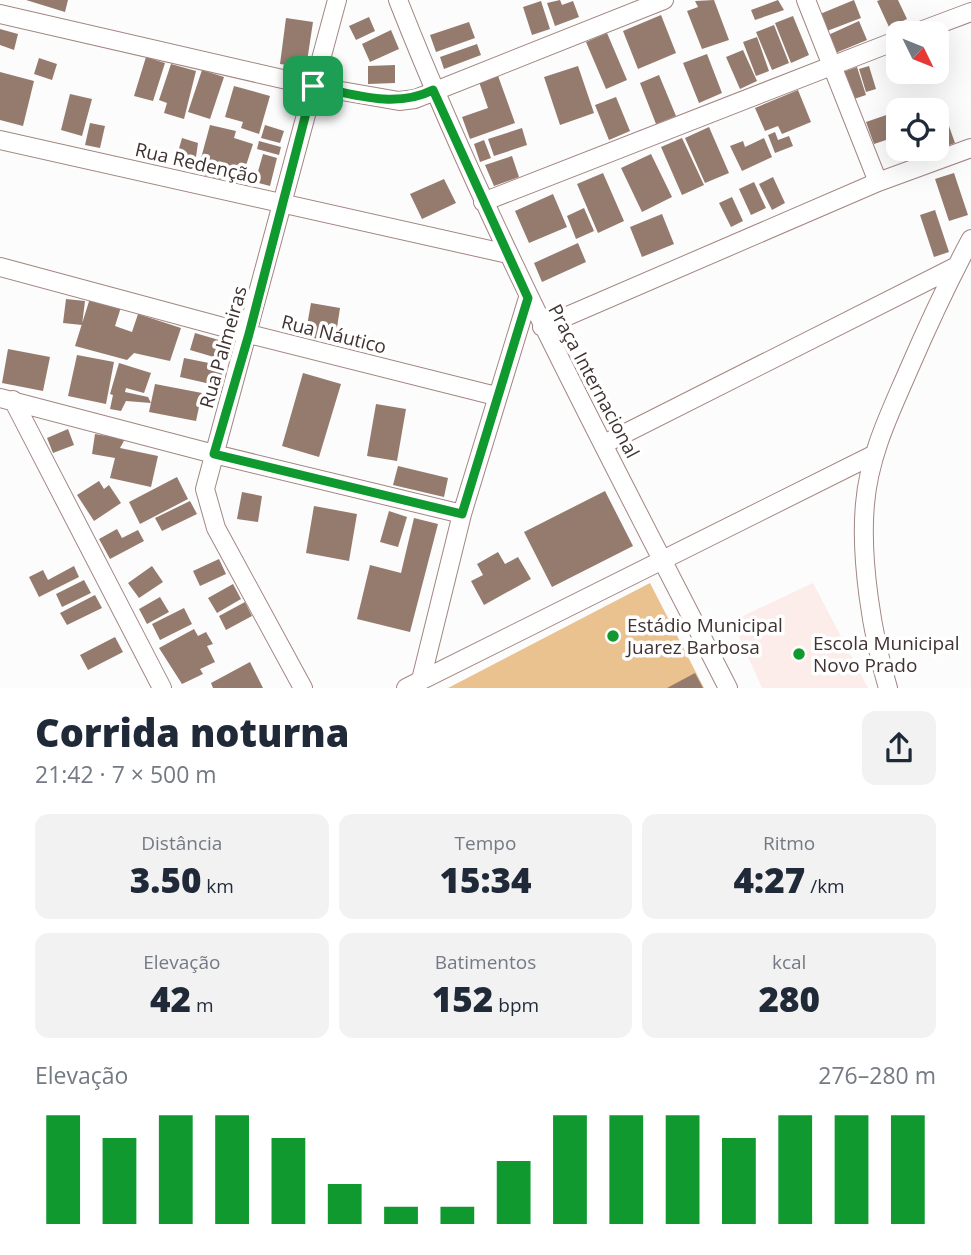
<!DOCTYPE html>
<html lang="pt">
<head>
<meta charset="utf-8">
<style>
  :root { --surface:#fff; --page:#f2f2f3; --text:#1f2937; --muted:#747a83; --accent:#10992f }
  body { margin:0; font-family:"Open Sans",sans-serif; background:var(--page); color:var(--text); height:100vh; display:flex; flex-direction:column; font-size:26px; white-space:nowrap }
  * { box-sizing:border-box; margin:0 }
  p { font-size:23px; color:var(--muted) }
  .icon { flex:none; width:38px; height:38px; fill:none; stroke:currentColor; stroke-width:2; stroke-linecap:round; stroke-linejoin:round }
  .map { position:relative; height:688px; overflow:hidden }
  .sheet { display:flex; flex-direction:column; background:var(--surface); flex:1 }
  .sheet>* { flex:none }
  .needle { width:46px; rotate:133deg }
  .controls { position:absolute; left:886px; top:21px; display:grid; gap:14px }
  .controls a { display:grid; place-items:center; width:63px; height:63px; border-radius:14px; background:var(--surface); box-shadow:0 7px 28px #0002; font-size:35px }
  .pin { position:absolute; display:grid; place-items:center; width:60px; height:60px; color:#fff; margin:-30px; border-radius:14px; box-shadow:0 4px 10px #0006 }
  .round { display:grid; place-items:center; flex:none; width:74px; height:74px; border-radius:14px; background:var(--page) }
  .overview { display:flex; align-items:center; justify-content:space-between; height:119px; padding:0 35px }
  h1 { font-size:38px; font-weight:800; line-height:52px }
  .figures { display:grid; grid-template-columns:repeat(3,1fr); gap:10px; height:119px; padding:7px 35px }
  .figures div { display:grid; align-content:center; border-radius:14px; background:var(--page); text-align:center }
  .figures b { font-size:35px; font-weight:800 }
  .figures small { font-size:19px; font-weight:400 }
  .figures p { font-size:19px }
  .chart { height:196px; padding:14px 35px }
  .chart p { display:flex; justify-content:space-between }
  .chart svg { width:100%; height:126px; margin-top:7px; stroke:var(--accent); stroke-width:6 }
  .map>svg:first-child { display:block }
</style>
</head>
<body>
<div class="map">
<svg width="971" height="688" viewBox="0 0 971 688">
  <rect width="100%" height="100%" fill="#fcfcfc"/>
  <path fill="#fcecea" d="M813,583L868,688H762L732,621Z"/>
  <path fill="#eac28f" d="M650,583L704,688H448Z"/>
  <path fill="#947b6e" d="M26,0H68L65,12Z
    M560,0L562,5L573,1L579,17L555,26L547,3Z
    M714,0L729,40L702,49L687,11L698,7L695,1Z
    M778,0L784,10L755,20L751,10Z
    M854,0L861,18L827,31L820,14Z
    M880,0H898L907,19L889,27L877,1Z
    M541,1L550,29L532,35L523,7Z
    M661,15L676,53L638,69L623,31Z
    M793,16L809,55L791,63L775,23Z
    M369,17L375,31L356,40L349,26Z
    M286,18L313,22L306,68L280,64Z
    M859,21L867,40L833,54L826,36Z
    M469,22L475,38L436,52L430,35Z
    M774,25L789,63L772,70L756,32Z
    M0,29L18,34L14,50L0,45Z
    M391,30L399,49L370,62L362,44Z
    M607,33L627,80L606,89L586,42Z
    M757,37L769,71L756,76L743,42Z
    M477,44L481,55L444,69L440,57Z
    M743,50L757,81L740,89L726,57Z
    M707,54L722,93L699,103L683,63Z
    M146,57L165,63L153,101L134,96Z
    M39,58L57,64L52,80L34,74Z
    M171,64L196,71L184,119L164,113L167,103L159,100Z
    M395,65V83L368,84V66Z
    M578,66L594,113L560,125L544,77Z
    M869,66L876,89L866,92L859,69Z
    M857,67L866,95L848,101L840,73Z
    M202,70L224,77L210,119L188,112Z
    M0,72L34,81L23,126L0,120Z
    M497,73L515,123L470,139L462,117L488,108L478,79Z
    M659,75L676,116L656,124L640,83Z
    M234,86L270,96L259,134L241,128L243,122L225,117Z
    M798,90L811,122L782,134L778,126L765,131L755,108Z
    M70,94L92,99L82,136L61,130Z
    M616,97L630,131L609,140L595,105Z
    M898,111V136L874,144L866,122Z
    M944,112L955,143L936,150V115Z
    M90,123L105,126L100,148L85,145Z
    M210,125L236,131L234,138L253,144L241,181L224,175L222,180L197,173Z
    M265,125L284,131L280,143L261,138Z
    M709,127L729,173L705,183L685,138Z
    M522,128L527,145L494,156L488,139Z
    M775,132L778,140L789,136L793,146L775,153L768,135Z
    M182,138L198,143L194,171L174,166Z
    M682,138L704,185L682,195L661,147Z
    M764,138L772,157L742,171L730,146L743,141L745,147Z
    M484,140L491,158L480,162L474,144Z
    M259,141L281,147L279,155L257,149Z
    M263,154L277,158L270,186L255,182Z
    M651,154L672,197L642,212L621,168Z
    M512,156L519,177L494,186L485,165Z
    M603,173L624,221L598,233L577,184Z
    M954,173L968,215L949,221L935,179Z
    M773,177L785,203L772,210L759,184Z
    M444,179L456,203L422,219L410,194Z
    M754,182L766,208L751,215L739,189Z
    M553,194L567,227L529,243L515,211Z
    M732,197L743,221L731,227L719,203Z
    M584,208L594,231L576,239L567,216Z
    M935,210L949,252L934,257L920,215Z
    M662,214L674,244L642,257L630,227Z
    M578,243L586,262L542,282L534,263Z
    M91,295L122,304L115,326L132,332L138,314L181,328L170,361L134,353L127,360L75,346Z
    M66,299L85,301L82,325L63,323Z
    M311,303L340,308L335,341L305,337Z
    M195,333L229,343L224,360L190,350Z
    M8,349L50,357L43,391L2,383Z
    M77,355L114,362L106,404L68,396Z
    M184,358L224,366L219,386L180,377Z
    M119,363L151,373L144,393L126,388L125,392L148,397L151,403L126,401L121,411L110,409L113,395L110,394Z
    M303,373L341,384L319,457L282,446Z
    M155,384L202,393L196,421L149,412Z
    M376,404L406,409L397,461L367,456Z
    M68,429L74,445L53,453L47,438Z
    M95,434L125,439L120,448L158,456L151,487L110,478L115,458L92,454Z
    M398,466L448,478L444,497L393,485Z
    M177,477L188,499L140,524L129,502Z
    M99,481L104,489L109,485L121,503L94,521L77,495Z
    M605,491L633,546L552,587L524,532Z
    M242,492L262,496L258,522L237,519Z
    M190,501L197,514L162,531L155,518Z
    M314,506L357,514L349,561L306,553Z
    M389,511L407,517L398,547L380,542Z
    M414,518L438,524L410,632L357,619L370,565L401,573Z
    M117,529L122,538L138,530L144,541L110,559L99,539Z
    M498,552L505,564L518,557L531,579L484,605L471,581L483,575L477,564Z
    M219,559L226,574L200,586L193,571Z
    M74,566L79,577L39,597L29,577L43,570L48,580Z
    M152,566L163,582L139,598L128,583Z
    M84,580L91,593L62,607L56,594Z
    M233,584L241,599L217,613L208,598Z
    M95,595L102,608L67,625L60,613Z
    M160,597L169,612L147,624L139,609Z
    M245,602L252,616L226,630L219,616Z
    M184,608L192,624L160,640L152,624Z
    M194,629L198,636L206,632L213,644L207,646L215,662L200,669L203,674L182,684L159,648Z
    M115,637L123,652L88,670L80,655Z
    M250,662L263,688H213L211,683Z
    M695,673L703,688H667Z"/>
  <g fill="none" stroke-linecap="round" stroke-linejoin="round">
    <defs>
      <path id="minor" d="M398,0C491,237 612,461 728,688
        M806,0L878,182
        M0,14L313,86L399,101L415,99L664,0
        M915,33L971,12
        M0,140L508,254
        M483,202L898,40
        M0,267L249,334L496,396
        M542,327L878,182L971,148
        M0,398L214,454L462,514
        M13,400L162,688
        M604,444L957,266
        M421,680L462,514L528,298
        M303,688L216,528L205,489L337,0
        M406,688L873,455
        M888,688C872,635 860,559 865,504C869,455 890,413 909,369C928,325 948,282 971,239"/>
    </defs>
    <use href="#minor" stroke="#a38682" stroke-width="20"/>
    <use href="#minor" stroke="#fff" stroke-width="18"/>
  </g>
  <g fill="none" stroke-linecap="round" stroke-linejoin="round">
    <defs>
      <path id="route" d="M313,86C353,94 395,109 433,90L528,298L462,514L214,454L249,334Z"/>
    </defs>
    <use href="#route" stroke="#fff" stroke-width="14"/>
    <use href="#route" stroke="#10992f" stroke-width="9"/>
  </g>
  <g fill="#10992f" stroke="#fff" stroke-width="2.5">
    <circle cx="613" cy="636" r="7"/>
    <circle cx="799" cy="654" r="7"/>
  </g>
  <g text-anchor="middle" stroke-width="7" stroke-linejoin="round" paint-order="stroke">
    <g font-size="19" fill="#403332" stroke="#fff">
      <text transform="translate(197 163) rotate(13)" y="7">Rua Redenção</text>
      <text transform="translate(334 334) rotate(14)" y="7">Rua Náutico</text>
      <text transform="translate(223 347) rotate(-74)" y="7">Rua Palmeiras</text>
      <text transform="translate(594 381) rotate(62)" y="7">Praça Internacional</text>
    </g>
    <g font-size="19" fill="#403332" stroke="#fff" text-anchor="start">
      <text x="627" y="632">Estádio Municipal<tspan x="627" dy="22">Juarez Barbosa</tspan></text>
      <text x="813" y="650">Escola Municipal<tspan x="813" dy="22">Novo Prado</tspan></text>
    </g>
  </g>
</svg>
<div class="controls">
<a><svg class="needle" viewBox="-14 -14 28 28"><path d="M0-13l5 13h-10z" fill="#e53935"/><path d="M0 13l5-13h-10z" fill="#747a83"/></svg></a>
<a><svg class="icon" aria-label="locate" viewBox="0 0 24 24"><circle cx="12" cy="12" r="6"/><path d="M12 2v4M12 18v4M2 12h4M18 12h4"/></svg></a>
</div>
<div class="pin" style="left:313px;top:86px;background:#1e9e55"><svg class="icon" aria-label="arrive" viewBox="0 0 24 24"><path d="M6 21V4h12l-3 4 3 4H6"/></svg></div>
</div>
<section class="sheet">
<div class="overview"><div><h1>Corrida noturna</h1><p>21:42 · 7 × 500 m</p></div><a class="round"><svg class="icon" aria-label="share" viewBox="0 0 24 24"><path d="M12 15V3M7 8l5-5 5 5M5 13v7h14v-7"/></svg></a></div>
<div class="figures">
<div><p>Distância</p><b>3.50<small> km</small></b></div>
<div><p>Tempo</p><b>15:34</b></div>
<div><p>Ritmo</p><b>4:27<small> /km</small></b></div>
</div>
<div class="figures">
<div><p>Elevação</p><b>42<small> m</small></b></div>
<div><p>Batimentos</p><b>152<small> bpm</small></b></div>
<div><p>kcal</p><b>280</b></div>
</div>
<div class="chart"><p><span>Elevação</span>276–280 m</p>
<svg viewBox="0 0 160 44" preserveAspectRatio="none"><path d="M5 44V6M15 44V14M25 44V6M35 44V6M45 44V14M55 44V30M65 44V38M75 44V38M85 44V22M95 44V6M105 44V6M115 44V6M125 44V14M135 44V6M145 44V6M155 44V6"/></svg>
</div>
</section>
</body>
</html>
